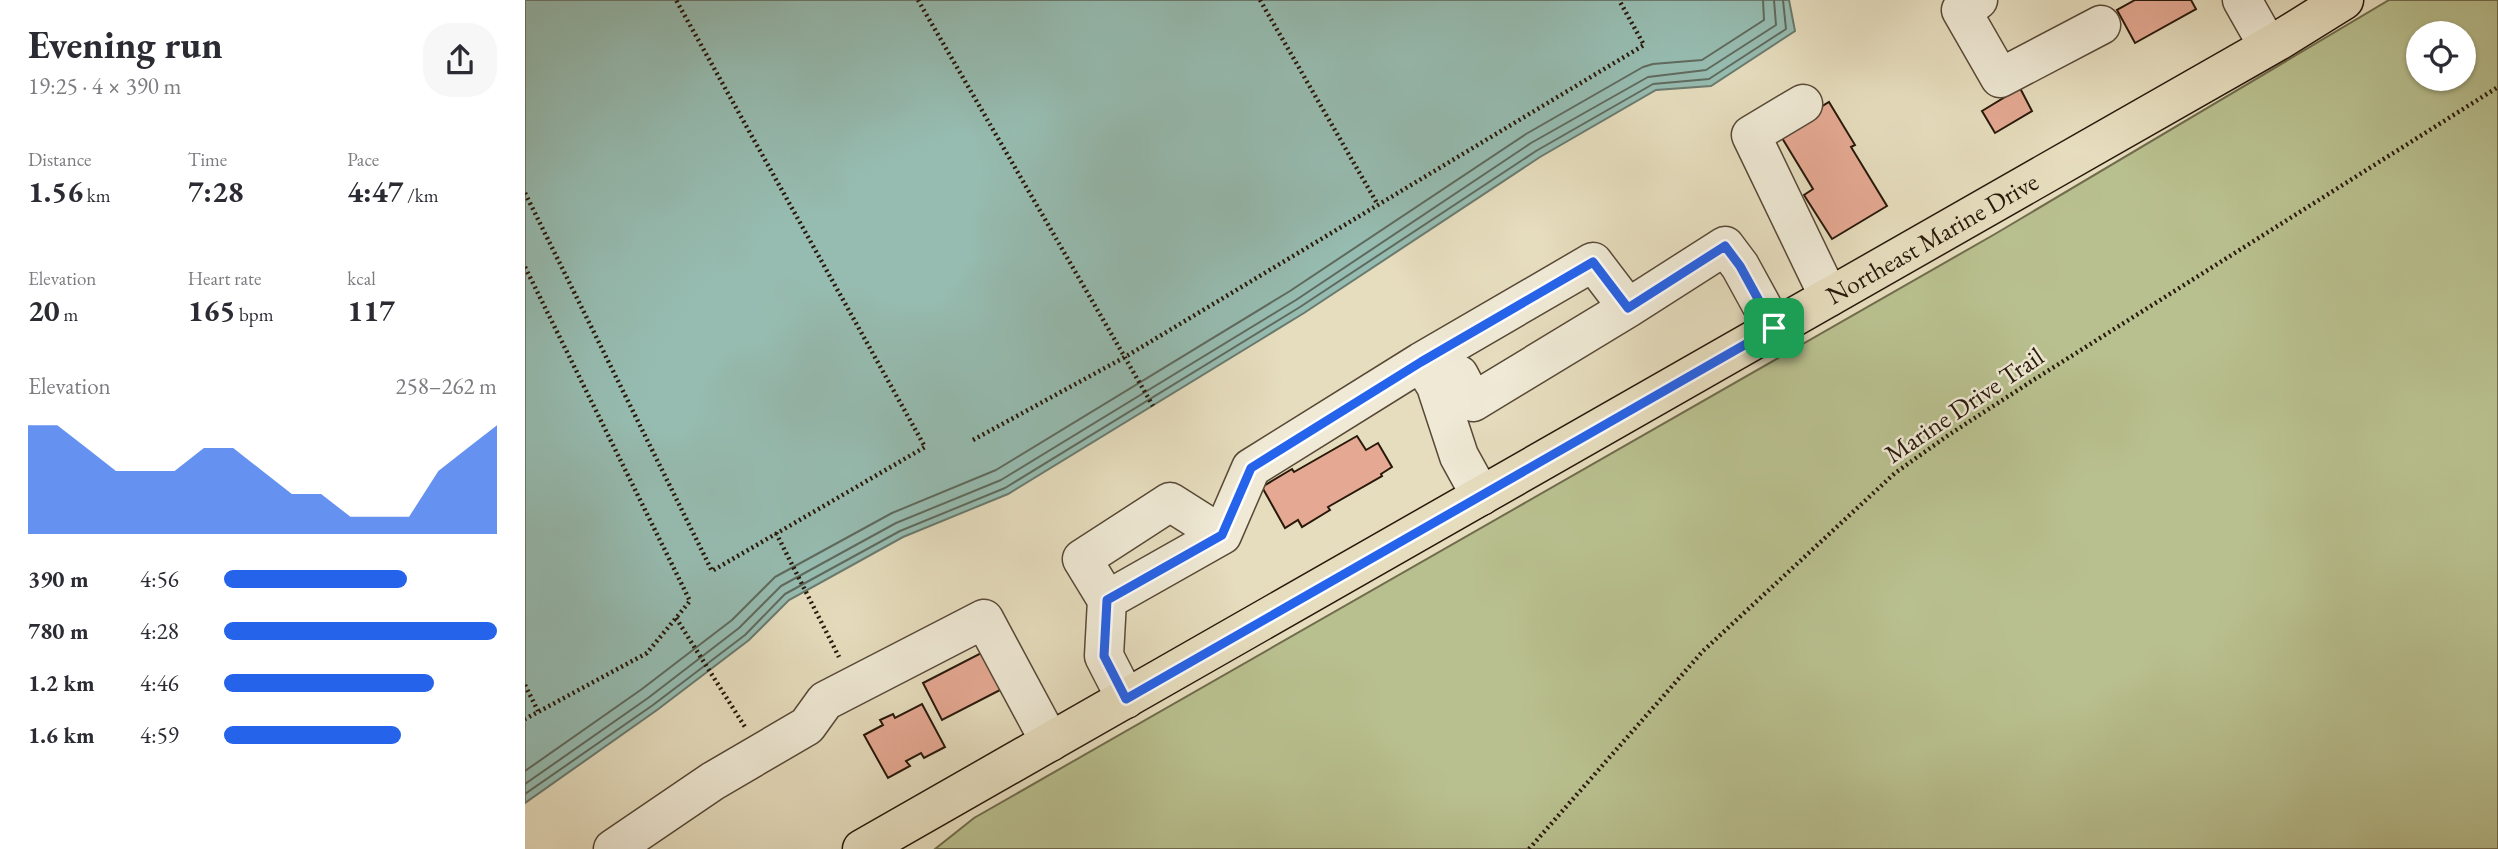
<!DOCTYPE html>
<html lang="en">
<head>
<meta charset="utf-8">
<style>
  :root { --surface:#fff; --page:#f7f7f7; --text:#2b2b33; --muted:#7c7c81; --accent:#2563eb }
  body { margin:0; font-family:"EB Garamond",serif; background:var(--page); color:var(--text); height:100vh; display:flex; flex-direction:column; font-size:26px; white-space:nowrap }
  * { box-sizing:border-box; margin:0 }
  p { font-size:23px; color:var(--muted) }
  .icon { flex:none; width:38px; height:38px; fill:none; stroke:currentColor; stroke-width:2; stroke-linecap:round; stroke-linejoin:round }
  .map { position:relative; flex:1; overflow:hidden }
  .panel { display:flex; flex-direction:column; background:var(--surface); width:525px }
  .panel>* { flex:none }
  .tools { position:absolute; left:1881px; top:21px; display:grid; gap:14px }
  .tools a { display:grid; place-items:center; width:70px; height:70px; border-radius:50%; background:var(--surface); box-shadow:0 2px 5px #0004; font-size:35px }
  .pin { position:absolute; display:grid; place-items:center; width:60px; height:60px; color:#fff; margin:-30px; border-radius:14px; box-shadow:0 4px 10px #0006 }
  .round { display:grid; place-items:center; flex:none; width:74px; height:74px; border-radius:28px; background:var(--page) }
  .summary { display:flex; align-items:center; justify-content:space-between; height:119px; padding:0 28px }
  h1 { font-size:38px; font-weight:700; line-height:52px }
  .figures { display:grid; grid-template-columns:repeat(3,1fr); gap:10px; height:119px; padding:7px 28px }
  .figures div { display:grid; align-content:center }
  .figures b { font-size:30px; font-weight:700 }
  .figures small { font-size:19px; font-weight:400 }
  .figures p { font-size:19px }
  .chart { height:196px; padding:14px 28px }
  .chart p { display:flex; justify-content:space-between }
  .chart svg { width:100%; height:126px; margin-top:7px; fill:var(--accent); opacity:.7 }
  ul { padding:0 28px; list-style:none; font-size:23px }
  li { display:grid; grid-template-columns:112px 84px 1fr; align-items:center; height:52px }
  li i { height:18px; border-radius:9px; background:var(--accent) }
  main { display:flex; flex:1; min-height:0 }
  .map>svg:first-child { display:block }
</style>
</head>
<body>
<main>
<section class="panel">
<div class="summary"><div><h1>Evening run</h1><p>19:25 · 4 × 390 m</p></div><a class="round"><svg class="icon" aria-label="share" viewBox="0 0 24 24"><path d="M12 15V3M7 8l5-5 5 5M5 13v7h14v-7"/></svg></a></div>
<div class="figures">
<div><p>Distance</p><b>1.56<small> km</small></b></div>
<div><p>Time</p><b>7:28</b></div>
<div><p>Pace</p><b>4:47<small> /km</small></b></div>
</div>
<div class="figures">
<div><p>Elevation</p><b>20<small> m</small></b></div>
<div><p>Heart rate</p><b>165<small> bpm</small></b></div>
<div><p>kcal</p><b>117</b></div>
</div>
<div class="chart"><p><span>Elevation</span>258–262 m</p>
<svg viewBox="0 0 160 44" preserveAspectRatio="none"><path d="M0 44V6L10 6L20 14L30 22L40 22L50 22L60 14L70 14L80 22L90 30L100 30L110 38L120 38L130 38L140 22L150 14L160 6V44z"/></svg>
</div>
<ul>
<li><b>390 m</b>4:56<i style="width:67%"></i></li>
<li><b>780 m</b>4:28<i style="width:100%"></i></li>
<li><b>1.2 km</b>4:46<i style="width:77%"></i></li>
<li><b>1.6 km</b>4:59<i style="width:65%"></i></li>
</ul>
</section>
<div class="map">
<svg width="1973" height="849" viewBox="0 0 1973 849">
  <rect width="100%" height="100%" fill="#e6ddbe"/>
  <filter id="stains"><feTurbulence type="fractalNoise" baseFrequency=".00286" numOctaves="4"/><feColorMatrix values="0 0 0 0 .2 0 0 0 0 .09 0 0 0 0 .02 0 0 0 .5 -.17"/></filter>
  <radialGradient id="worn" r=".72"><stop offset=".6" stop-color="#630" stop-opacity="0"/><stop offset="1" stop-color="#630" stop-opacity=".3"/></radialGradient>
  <path fill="#b9c08f" stroke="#706c4c" stroke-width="2" fill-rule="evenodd" d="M1864,0H1973V849H410L449,818L1470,234ZM1894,33H1939V79H1894Z"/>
  <path fill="#96bcb1" stroke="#6a7a6e" stroke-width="2" d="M0,0H1264L1270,31L1186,86L1131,90L1015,157L779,313L483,494L378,537L264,600L224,640L132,710L0,803Z"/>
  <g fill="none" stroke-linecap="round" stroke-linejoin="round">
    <path stroke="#5f6a5e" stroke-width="2" d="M0,771L117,689L207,620L250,577L367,513L471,470L765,291L1001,134L1118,67L1128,64L1177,60L1239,20L1238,0
      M0,784L123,698L214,628L256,586L371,523L476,480L771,300L1006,143L1123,77L1181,70L1251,25L1249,0
      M0,794L128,705L220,635L260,594L375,531L480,488L775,307L1011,151L1128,84L1184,79L1261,29L1258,0"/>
  </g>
  <path fill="#e5a993" stroke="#28180a" stroke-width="2" d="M1610,0H1666L1671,9L1610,43L1592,10Z
    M1495,88L1507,111L1470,133L1457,111Z
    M1304,102L1330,145L1326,147L1362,206L1307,239L1279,195L1288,189L1254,133Z
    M832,436L841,450L853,443L867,467L856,474L857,476L803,507L805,510L777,527L773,520L760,528L737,487L767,469L769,472Z
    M460,651L479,688L417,720L398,683Z
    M397,704L420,747L399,758L396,753L381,761L385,766L363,778L339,735L358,725L355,720L368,714L370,718Z"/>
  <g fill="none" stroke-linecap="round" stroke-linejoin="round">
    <defs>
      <path id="minor" d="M1453,0L1436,10L1475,78L1576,25
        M1717,0L1743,46
        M1278,104L1226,135L1304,297
        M896,362L934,375L948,402L1103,308
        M896,362L911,386L934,456L956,496
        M582,600L697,535L726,468L896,362L1068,262L1103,308L1200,246L1215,266L1249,328
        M601,699L579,656L582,600L557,559L645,502L697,535
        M88,849L188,781L282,726L300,701L459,619L525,742"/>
      <g id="major">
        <path id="s1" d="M337,849L1560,151L1753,41L1819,0"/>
      </g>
    </defs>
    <use href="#minor" stroke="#584937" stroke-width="41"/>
    <use href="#major" stroke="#28180a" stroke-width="41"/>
    <path stroke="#28180a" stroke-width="4.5" stroke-dasharray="2 3.5" stroke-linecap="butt" d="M393,0L628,406
      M735,0L853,205
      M0,193L187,571L400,447L151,0
      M0,267L165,601L122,653L0,719
      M448,440L600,357L1119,45L1094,0
      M251,533L314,657
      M151,618L220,727
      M0,685L13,711
      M1004,849L1178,651L1370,473L1425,434L1510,379L1973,87"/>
    <use href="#minor" stroke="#efe9d5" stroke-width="38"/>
    <use href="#major" stroke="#e6ddbe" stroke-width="38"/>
  </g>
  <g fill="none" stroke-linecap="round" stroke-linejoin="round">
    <defs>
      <path id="route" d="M1200,246L1215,266L1249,328L601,699L579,656L582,600L697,535L726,468L896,362L1068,262L1103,308Z"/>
    </defs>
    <use href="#route" stroke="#fff" stroke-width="14"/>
    <use href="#route" stroke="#2563eb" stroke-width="9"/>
  </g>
  <g text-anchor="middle" stroke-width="5" stroke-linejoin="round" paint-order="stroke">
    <g font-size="26" fill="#28180a" stroke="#efe9d5">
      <text dy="9" stroke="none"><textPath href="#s1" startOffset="1232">Northeast Marine Drive</textPath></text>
      <text transform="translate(1439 405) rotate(-34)" y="9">Marine Drive Trail</text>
    </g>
  </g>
  <rect width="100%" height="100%" filter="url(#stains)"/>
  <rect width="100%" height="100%" fill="url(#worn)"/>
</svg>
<div class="tools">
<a><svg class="icon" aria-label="locate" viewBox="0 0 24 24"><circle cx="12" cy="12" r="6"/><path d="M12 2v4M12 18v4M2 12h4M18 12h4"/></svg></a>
</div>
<div class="pin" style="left:1249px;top:328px;background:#1e9e55"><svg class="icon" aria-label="arrive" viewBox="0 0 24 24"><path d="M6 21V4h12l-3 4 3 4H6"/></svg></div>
</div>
</main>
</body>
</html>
